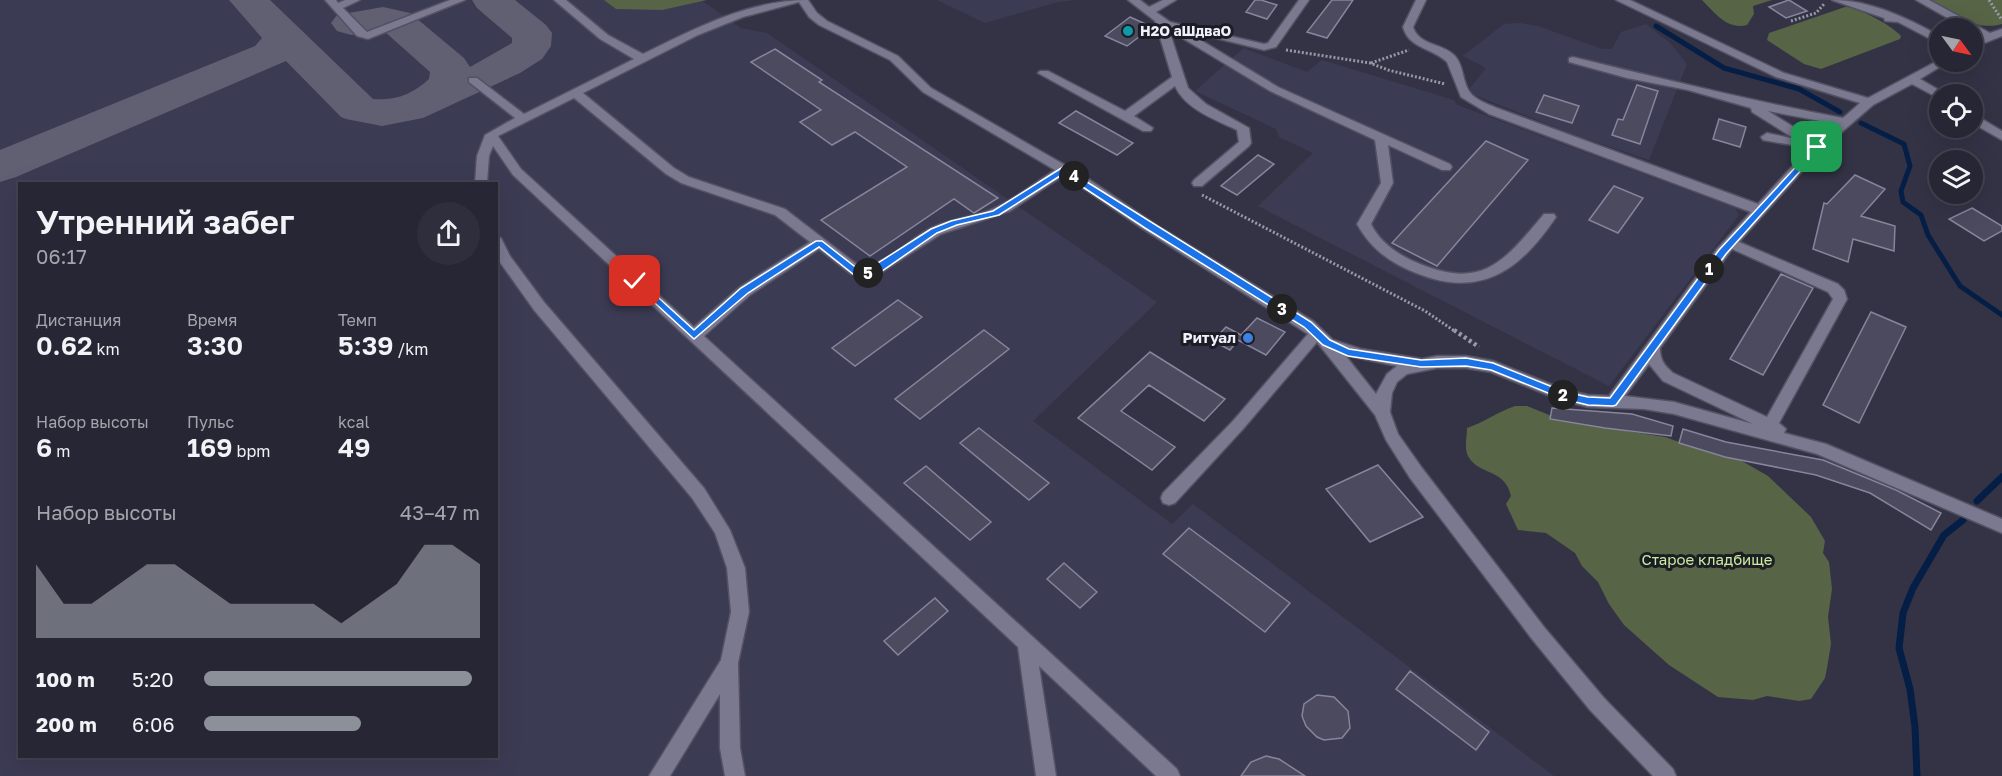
<!DOCTYPE html>
<html lang="ru">
<head>
<meta charset="utf-8">
<style>
  :root { --surface:#272634; --page:#2f2e3c; --text:#f1f3f6; --muted:#a4a5ac; --line:#43434f; --accent:#8c9099 }
  body { margin:0; font-family:"Golos Text",sans-serif; background:var(--page); color:var(--text); height:100vh; display:flex; flex-direction:column; font-size:22px; white-space:nowrap }
  * { box-sizing:border-box; margin:0 }
  p { font-size:20px; color:var(--muted) }
  .icon { flex:none; width:33px; height:33px; fill:none; stroke:currentColor; stroke-width:2; stroke-linecap:round; stroke-linejoin:round }
  .map { position:relative; flex:1; overflow:hidden }
  .panel { position:absolute; left:18px; top:182px; width:480px; height:576px; display:flex; flex-direction:column; background:var(--surface); border-radius:0px; box-shadow:0 6px 24px #0002,0 0 0 2px var(--line) }
  .panel>* { flex:none }
  .needle { width:39px; rotate:123deg }
  .controls { position:absolute; left:1929px; top:18px; display:grid; gap:12px }
  .controls a { display:grid; place-items:center; width:54px; height:54px; border-radius:50%; background:var(--surface); box-shadow:0 6px 24px #0002,0 0 0 2px var(--line); font-size:30px }
  .pin { position:absolute; display:grid; place-items:center; width:51px; height:51px; color:#fff; margin:-26px; border-radius:12px; box-shadow:0 3px 9px #0006 }
  .km { position:absolute; width:30px; height:30px; margin:-15px; border-radius:50%; background:#222; color:#fff; font-size:16px; line-height:30px; text-align:center }
  .round { display:grid; place-items:center; flex:none; width:63px; height:63px; border-radius:32px; background:var(--page) }
  .overview { display:flex; align-items:center; justify-content:space-between; height:102px; padding:0 18px }
  h1 { font-size:33px; font-weight:600; line-height:45px }
  .stats { display:grid; grid-template-columns:repeat(3,1fr); gap:9px; height:102px; padding:6px 18px }
  .stats div { display:grid; align-content:center }
  .stats b { font-size:26px; font-weight:600 }
  .stats small { font-size:16px; font-weight:400 }
  .stats p { font-size:16px }
  .chart { height:168px; padding:12px 18px }
  .chart p { display:flex; justify-content:space-between }
  .chart svg { width:100%; height:108px; margin-top:6px; fill:var(--accent); opacity:.7 }
  ul { padding:0 18px; list-style:none; font-size:20px }
  li { display:grid; grid-template-columns:96px 72px 1fr; align-items:center; height:45px }
  li i { height:15px; border-radius:8px; background:var(--accent) }
  .map>svg:first-child { display:block }
</style>
</head>
<body>
<div class="map">
<svg width="2002" height="776" viewBox="0 0 2002 776">
  <rect width="100%" height="100%" fill="#343346"/>
  <path fill="#3c3b54" fill-rule="evenodd" d="M0,0H701L741,28L767,33L1157,302L1033,421L1172,524L1193,504L1554,776H0ZM20,183H496V756H20Z
    M937,0H1075L1058,2L985,23Z
    M1520,23L1538,26L1602,49H1612L1621,32L1646,24L1670,43L1687,64L1649,160L1572,134L1472,94L1470,88L1486,68L1463,56L1504,24Z
    M1244,48L1307,72L1322,60L1454,100L1457,105L1735,208L1739,215L1609,386L1258,206L1313,153L1279,137L1276,129L1195,91Z"/>
  <path fill="#576446" d="M604,0H707L662,10L616,9Z
    M1702,0H1772L1753,6L1754,14L1747,25C1727,30 1715,13 1702,0Z
    M1926,0H2002V24C1975,32 1950,12 1926,0Z
    M1845,7C1860,8 1891,25 1901,36L1900,39L1821,69L1804,64L1767,40L1769,33Z
    M1515,406H1527L1564,421L1581,424L1665,437L1699,449L1742,461L1768,476L1811,517L1825,541L1823,553L1829,562L1832,589L1828,617L1831,644L1827,668L1825,678L1811,699L1799,701L1767,696L1753,700L1718,697L1669,665L1624,625L1609,604L1598,582L1582,566L1575,553L1546,533L1518,530L1506,504L1511,496C1505,468 1479,476 1468,456C1464,448 1467,437 1467,428C1485,422 1497,412 1515,406Z"/>
  <g fill="none" stroke-linecap="round" stroke-linejoin="round">
    <path stroke="#051e45" stroke-width="5" d="M1656,26L1724,68L1799,89L1840,112
      M1861,123L1904,144L1910,166L1901,191L1903,202L1921,215L1928,235L1960,286L2002,315"/>
    <path stroke="#051e45" stroke-width="7" d="M1977,501L2002,477
      M1917,776L1915,727L1910,689L1899,648L1903,613L1913,588L1944,535L1963,520"/>
    <path fill="#616072" fill-rule="evenodd" d="M229,0H270L373,99C395,101 413,94 429,79L430,72L384,31L351,35L337,31L331,23L337,15L383,7L410,13L464,58L470,67L512,43V38L477,8L472,0H515L546,25L552,33L551,46L542,59L520,73L423,118L382,126L346,119L341,117L286,61L16,177L0,182V150L255,46L262,38Z"/>
  </g>
  <path fill="#4b4a5e" stroke="#86859c" stroke-width="1.5" d="M1255,0H1261L1277,5L1267,19L1246,12Z
    M1332,0H1353L1327,38L1307,32Z
    M1789,0L1807,11L1786,18L1769,7Z
    M1130,17L1152,27L1127,46L1105,36Z
    M775,49L822,80L819,82L998,198L974,213L954,199L870,256L821,220L907,167L855,132L832,145L800,122L821,110L751,62Z
    M1637,85L1658,91L1640,144L1612,135L1618,119L1623,120Z
    M1544,95L1579,106L1572,123L1536,112Z
    M1076,111L1133,143L1117,155L1059,123Z
    M1719,119L1746,127L1740,147L1713,139Z
    M1486,141L1528,160L1437,266L1392,243Z
    M1258,155L1274,164L1237,195L1221,186Z
    M1855,175L1885,189L1861,216L1895,226L1894,251L1853,239L1848,262L1813,249L1824,203L1827,204Z
    M1614,186L1643,198L1618,233L1589,220Z
    M1972,208L2002,226V231L1984,241L1949,219Z
    M1781,274L1813,288L1763,375L1730,359Z
    M898,300L922,317L855,366L832,348Z
    M1871,312L1906,327L1859,423L1823,405Z
    M1257,318L1285,332L1266,355L1238,340L1230,350L1213,341L1226,327L1241,335Z
    M984,330L1009,349L920,419L895,399Z
    M1150,352L1225,399L1204,421L1149,385L1121,411L1175,447L1152,470L1078,418Z
    M1552,408L1632,414L1673,426L1671,436L1605,428L1550,419Z
    M979,428L1049,483L1029,500L960,443Z
    M1683,429L1726,442L1823,460L1896,490L1941,513L1931,530L1870,493L1816,475L1725,457L1679,443Z
    M1378,465L1423,517L1370,542L1326,489Z
    M926,466L991,522L970,540L904,483Z
    M1189,528L1290,603L1265,632L1163,554Z
    M1064,563L1097,592L1080,608L1047,579Z
    M935,598L948,611L898,655L884,641Z
    M1410,671L1489,732L1476,750L1396,689Z
    M1317,695L1334,697L1348,711L1350,728L1342,738L1324,740L1317,737L1306,726L1302,716L1304,704Z
    M1266,756L1279,759L1305,776H1241L1251,762Z"/>
  <g fill="none" stroke-linecap="round" stroke-linejoin="round">
    <defs>
      <path id="minor" d="M325,0H336L338,3L345,0H360L343,8L367,32L450,0H465L368,39L357,36Z
        M554,0H566L608,35L643,54C695,28 749,0 808,0L817,13L827,21L898,56L931,88L1084,176L1153,223L1313,321L1333,340L1361,349L1422,359L1437,356H1466L1493,361L1565,390L1588,395L1609,396L1717,249L1751,212L1489,114L1461,97L1447,62C1433,48 1409,49 1403,27L1416,0H1426L1413,27C1419,46 1443,43 1455,56C1464,66 1462,80 1469,91C1475,100 1488,104 1497,108L1758,204L1809,148L1763,140L1761,137L1767,133L1795,139L1752,112L1751,108L1688,90L1627,78L1569,62V58L1573,57C1663,79 1752,101 1843,118L1860,103L1776,77L1616,0H1630L1784,73L1868,98L1939,60L1948,62L1920,79L1944,93L1940,94V99L1912,84L1873,105L1821,150L1739,242L1838,284L1844,290L1847,299L1779,423L1786,429L1784,433L1826,444L2002,519V533L1817,454L1674,414L1644,409L1588,407L1558,399L1491,372L1466,368H1437L1407,374L1397,382L1392,393L1390,412L1398,434L1422,468L1544,627L1604,698L1673,769L1676,776H1653L1590,710L1532,639L1410,478L1386,440L1375,415L1317,342L1243,429L1175,503L1169,505L1163,503L1161,498L1163,493L1233,421L1308,334L1143,229L1064,175L1010,211L941,234L882,272L867,276L851,274L819,249L750,295L704,336L1177,769L1180,776H1156L1039,666L1056,776H1036L1018,647L513,175L493,146L489,156L487,183H475L477,156L485,135L515,118L469,82V78H477L524,114L634,59L600,39ZM799,2L809,17L819,25L890,60L923,92L1055,170C1033,184 1013,201 988,211C970,218 949,219 931,228C907,240 887,266 859,266L785,209L689,177L674,168L583,93L698,35L743,17ZM574,98L666,174L681,183L775,215L810,242L740,287L694,327L521,169L498,136ZM1768,111L1836,124L1816,141ZM1732,249L1828,292L1833,299L1767,417L1673,373C1664,365 1660,360 1660,348ZM1345,355L1397,366L1387,374L1376,394ZM1649,364L1663,381L1753,424L1674,402L1625,396Z
        M1128,0H1140L1149,7L1163,0H1176L1156,12L1170,22L1264,44L1268,43L1299,0H1309L1276,47L1264,50L1184,30L1278,87L1450,164L1452,167L1450,170H1442L1388,145L1393,183L1371,224C1381,244 1400,256 1420,264C1484,290 1505,260 1544,214H1554L1556,217C1520,271 1480,299 1416,273C1390,263 1371,249 1357,224L1381,183L1375,140L1270,91L1169,30L1188,88L1206,104L1249,128L1251,143L1249,146L1202,186H1194L1192,183L1194,180L1239,142L1237,130C1216,120 1185,109 1175,86L1134,116L1153,128L1151,131H1143L1038,73L1040,71H1048L1125,111L1172,77L1155,21Z
        M1832,0C1870,0 1907,18 1940,36V44L1898,22L1885,21L1884,18Z
        M1916,0H1929L1990,33L2002,29V36L1972,48V41L1981,37L1972,32V28H1965Z
        M1972,113L2002,131V140L1972,123Z
        M496,237L501,238L510,256L544,302L704,488L730,530L745,568L749,612L738,663L740,748L745,776H725L720,748V694L670,776H649L721,660L731,612L727,568L715,533L692,498L534,310L499,261L496,256Z"/>
    </defs>
    <use href="#minor" stroke="#535162" stroke-width="3"/>
    <path stroke="#9998a8" stroke-width="3" stroke-dasharray="2 2" stroke-linecap="butt" d="M1989,0L2002,20
      M1791,21L1816,13L1825,3
      M1286,50L1370,63L1388,70L1445,84
      M1371,63L1409,50
      M1202,195L1425,311L1456,332"/>
    <path stroke="#9998a8" stroke-width="4.5" stroke-dasharray="3 3" stroke-linecap="butt" d="M1454,330L1479,347"/>
    <use href="#minor" fill="#7a7990" fill-rule="evenodd"/>
  </g>
  <path fill="#1a73e8" stroke="#fff" stroke-width="1.5" d="M1817,144L1820,145V149L1726,254L1616,405L1613,406L1588,405L1563,399L1491,370L1466,366L1421,367L1348,356L1323,345L1304,327L1145,228L1063,174L999,215L957,225L937,233L882,271L871,275L853,274L819,247L748,293L694,339L631,281L632,279H638L694,330L741,288L816,241H822L858,269L867,270L931,229L951,221L993,211L1063,167L1311,322L1330,340L1349,349L1421,360L1466,358L1493,363L1565,392L1588,397L1610,398L1719,250Z"/>
  <circle fill="#0f9aa8" stroke="#1c1c25" stroke-width="2" cx="1128" cy="31" r="6"/>
  <circle fill="#3f7fe0" stroke="#1c1c25" stroke-width="2" cx="1248" cy="338" r="6"/>
  <g text-anchor="middle" stroke-width="6" stroke-linejoin="round" paint-order="stroke">
    <g font-size="14" font-weight="bold" fill="#f0effc" stroke="#1c1c25" text-anchor="start">
      <text x="1140" y="36">H2O аШдваО</text>
    </g>
    <g font-size="15" font-weight="bold" fill="#f0effc" stroke="#1c1c25" text-anchor="end">
      <text x="1236" y="343">Ритуал</text>
    </g>
    <g font-size="15" fill="#c9eb9c" stroke="#1c1c25">
      <text x="1707" y="565">Старое кладбище</text>
    </g>
  </g>
</svg>
<div class="controls">
<a><svg class="needle" viewBox="-14 -14 28 28"><path d="M0-13l5 13h-10z" fill="#e53935"/><path d="M0 13l5-13h-10z" fill="#a4a5ac"/></svg></a>
<a><svg class="icon" aria-label="locate" viewBox="0 0 24 24"><circle cx="12" cy="12" r="6"/><path d="M12 2v4M12 18v4M2 12h4M18 12h4"/></svg></a>
<a><svg class="icon" aria-label="layers" viewBox="0 0 24 24"><path d="M12 4l9 5-9 5-9-5zM3 14l9 5 9-5"/></svg></a>
</div>
<div class="pin" style="left:1817px;top:147px;background:#1e9e55"><svg class="icon" aria-label="arrive" viewBox="0 0 24 24"><path d="M6 21V4h12l-3 4 3 4H6"/></svg></div>
<div class="pin" style="left:635px;top:281px;background:#d93025"><svg class="icon" aria-label="check" viewBox="0 0 24 24"><path d="M5 12l5 5 9-10"/></svg></div>
<b class="km" style="left:1709px;top:269px">1</b>
<b class="km" style="left:1563px;top:395px">2</b>
<b class="km" style="left:1282px;top:309px">3</b>
<b class="km" style="left:1074px;top:176px">4</b>
<b class="km" style="left:868px;top:273px">5</b>
<section class="panel">
<div class="overview"><div><h1>Утренний забег</h1><p>06:17</p></div><a class="round"><svg class="icon" aria-label="share" viewBox="0 0 24 24"><path d="M12 15V3M7 8l5-5 5 5M5 13v7h14v-7"/></svg></a></div>
<div class="stats">
<div><p>Дистанция</p><b>0.62<small> km</small></b></div>
<div><p>Время</p><b>3:30</b></div>
<div><p>Темп</p><b>5:39<small> /km</small></b></div>
</div>
<div class="stats">
<div><p>Набор высоты</p><b>6<small> m</small></b></div>
<div><p>Пульс</p><b>169<small> bpm</small></b></div>
<div><p>kcal</p><b>49</b></div>
</div>
<div class="chart"><p><span>Набор высоты</span>43–47 m</p>
<svg viewBox="0 0 160 44" preserveAspectRatio="none"><path d="M0 44V14L10 30L20 30L30 22L40 14L50 14L60 22L70 30L80 30L90 30L100 30L110 38L120 30L130 22L140 6L150 6L160 14V44z"/></svg>
</div>
<ul>
<li><b>100 m</b>5:20<i style="width:97%"></i></li>
<li><b>200 m</b>6:06<i style="width:57%"></i></li>
</ul>
</section>
</div>
</body>
</html>
